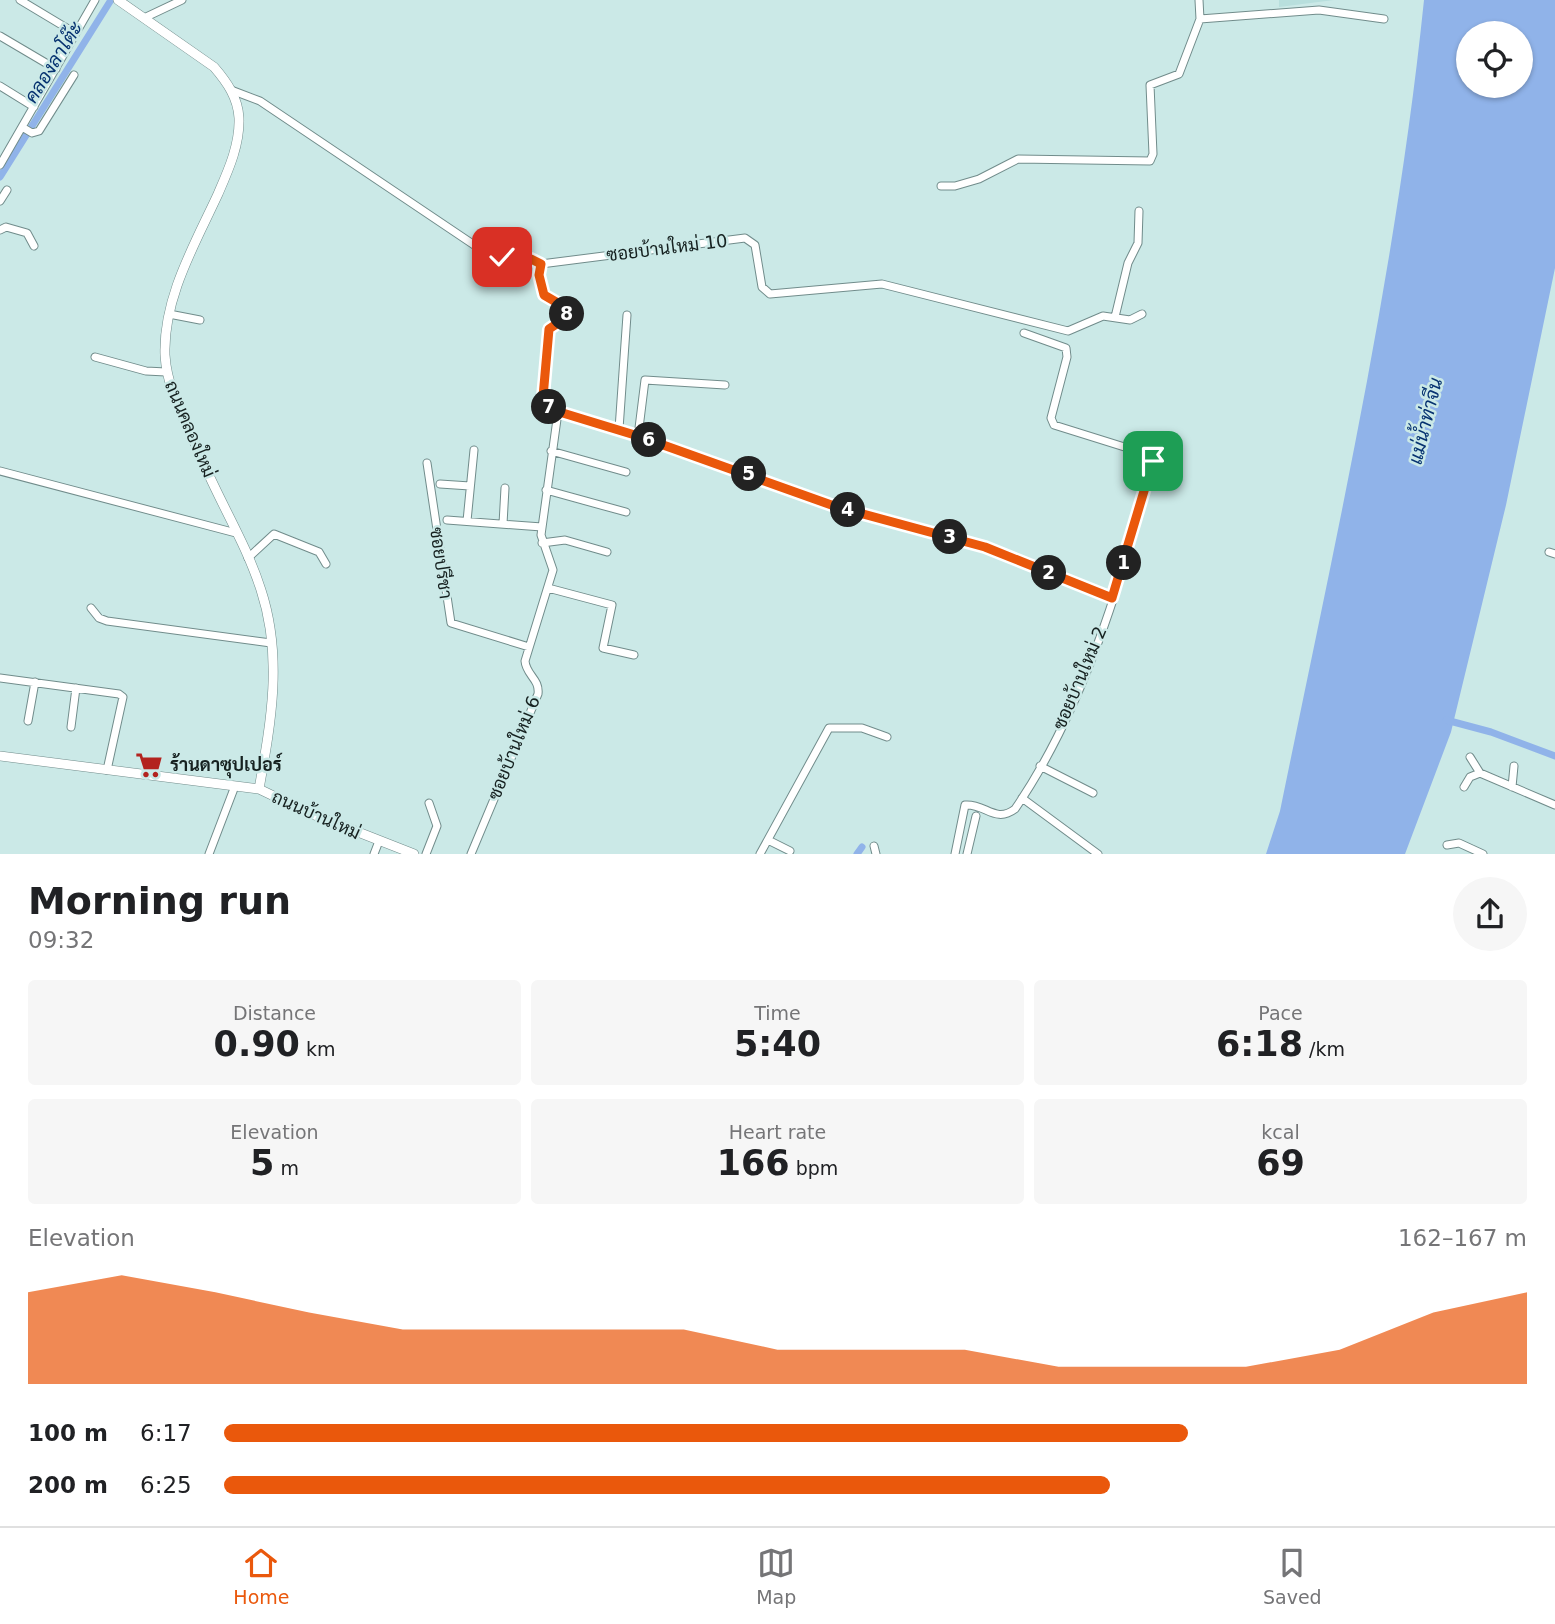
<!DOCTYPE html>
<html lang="en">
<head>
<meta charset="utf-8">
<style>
  :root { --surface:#fff; --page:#f6f6f6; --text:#202124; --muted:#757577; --line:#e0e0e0; --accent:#ea580c }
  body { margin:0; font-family:"DejaVu Sans",Sarabun,sans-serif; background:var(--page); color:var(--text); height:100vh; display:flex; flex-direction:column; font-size:26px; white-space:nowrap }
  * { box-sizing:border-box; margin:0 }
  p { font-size:23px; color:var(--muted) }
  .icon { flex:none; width:38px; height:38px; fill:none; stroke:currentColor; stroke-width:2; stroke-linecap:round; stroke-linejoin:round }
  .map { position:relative; height:854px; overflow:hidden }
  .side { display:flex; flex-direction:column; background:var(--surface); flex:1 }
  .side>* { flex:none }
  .tools { position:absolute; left:1456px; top:21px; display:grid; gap:14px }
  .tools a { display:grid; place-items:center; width:77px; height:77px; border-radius:50%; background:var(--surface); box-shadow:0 2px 5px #0004; font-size:35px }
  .pin { position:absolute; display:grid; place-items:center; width:60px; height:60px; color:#fff; margin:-30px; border-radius:14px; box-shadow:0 4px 10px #0006 }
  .km { position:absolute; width:35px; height:35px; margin:-18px; border-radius:50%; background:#222; color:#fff; font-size:19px; line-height:35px; text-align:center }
  .round { display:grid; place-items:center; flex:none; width:74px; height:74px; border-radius:37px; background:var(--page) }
  .head { display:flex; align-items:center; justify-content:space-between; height:119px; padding:0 28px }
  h1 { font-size:38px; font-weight:800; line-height:52px }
  .stats { display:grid; grid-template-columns:repeat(3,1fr); gap:10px; height:119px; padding:7px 28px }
  .stats div { display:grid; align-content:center; border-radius:7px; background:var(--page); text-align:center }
  .stats b { font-size:35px; font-weight:800 }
  .stats small { font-size:19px; font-weight:400 }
  .stats p { font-size:19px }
  .chart { height:196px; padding:14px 28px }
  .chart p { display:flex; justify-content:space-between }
  .chart svg { width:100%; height:126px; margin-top:7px; fill:var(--accent); opacity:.7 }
  ul { padding:0 28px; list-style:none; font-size:23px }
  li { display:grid; grid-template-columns:112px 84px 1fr; align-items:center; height:52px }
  li i { height:18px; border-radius:9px; background:var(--accent) }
  .tabs { display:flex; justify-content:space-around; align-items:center; height:98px; border-top:2px solid var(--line); background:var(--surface); font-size:19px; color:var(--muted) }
  .tabs a { display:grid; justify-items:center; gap:4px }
  .tabs .current { color:var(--accent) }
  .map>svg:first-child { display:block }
</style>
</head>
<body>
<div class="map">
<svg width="1555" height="854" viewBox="0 0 1555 854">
  <rect width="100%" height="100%" fill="#cbe9e7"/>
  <path fill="#b8dfdd" d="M1279,0H1334L1279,7Z"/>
  <path fill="#90b3e9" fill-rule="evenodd" d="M1424,0H1555V268L1506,505L1451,732L1405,854H1266L1280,811C1335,542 1396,273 1424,0ZM1468,33H1521V86H1468Z"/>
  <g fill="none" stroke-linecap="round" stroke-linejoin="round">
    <path stroke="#90b3e9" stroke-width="7" d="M0,177L111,0
      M1446,720L1491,732L1555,756
      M857,854L862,847"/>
    <defs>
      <path id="minor" d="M20,0L75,33
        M144,18L182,0
        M1200,19L1319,10L1384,19
        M0,36L56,69
        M0,86L34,107
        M231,90L260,101L486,253L531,259L541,264L745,238L755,245L762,287L770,294L882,284L1068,331L1103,316L1130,320L1142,314
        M22,127L32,133L39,131L74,75
        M0,165L95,0
        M941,186H955L979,179L1018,159L1150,161L1153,154L1150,85L1179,74L1200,19L1199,0
        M0,201L7,190
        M0,230L6,227L27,233L34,246
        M169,314L200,320
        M1115,317L1128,263L1138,243L1139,211
        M95,357L146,371L166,372
        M558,412L638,436L837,507L985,547L1112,599
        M619,429L627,315
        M638,436L645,380L725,385
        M551,451L626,472
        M427,463L451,623L529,647
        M0,471L236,533
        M440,484L470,486
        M546,490L626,512
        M447,520L542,527
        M467,521L474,450
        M503,524L505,488
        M542,543L565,540L607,552
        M1549,552L1555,554
        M248,558L274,534L319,552L326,564
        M548,588L612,605L603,648L634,655
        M91,608L99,618L107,621L271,643
        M0,678L119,694L123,697L107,770
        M28,721L35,682
        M71,727L76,688
        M1470,757L1480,773L1555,805
        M1040,766L1093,793
        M1464,787L1470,777L1480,773
        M1512,787L1514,766
        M1022,798L1098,854
        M768,840L790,851
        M1447,845L1459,843L1483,854
        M874,846L876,854
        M209,854L235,786
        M374,854L379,841
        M426,854L437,826L429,803
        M471,854L538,694C540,679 526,675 525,661L553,570L541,535L558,412L545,405L543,397L549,329L564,319L568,309L544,295L539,275L541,264
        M760,854L829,728H862L887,737
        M955,854L965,805C985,803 995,824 1015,809C1083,710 1124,577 1152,461L1150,455L1054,425L1051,418L1067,357L1066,348L1024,333
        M967,854L976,816"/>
      <path id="tertiary" d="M118,0L214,67C227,82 238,98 239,118C240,145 228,171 218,194C195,244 163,298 165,355C167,393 190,429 204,464C222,506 247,546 261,590C283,657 271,722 259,789
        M0,756L259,789L307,812L414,854"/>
    </defs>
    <use href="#minor" stroke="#718c8b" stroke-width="9"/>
    <use href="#tertiary" stroke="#718c8b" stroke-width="10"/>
    <use href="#minor" stroke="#fff" stroke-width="7"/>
    <use href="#tertiary" stroke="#fff" stroke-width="9"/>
  </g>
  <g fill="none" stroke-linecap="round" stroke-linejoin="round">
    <defs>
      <path id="route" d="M502,257L531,259L541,264L539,275L544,295L568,309L564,319L549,329L543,397L545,405L553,410L638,436L837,507L985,547L1112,598L1153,461"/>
    </defs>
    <use href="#route" stroke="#fff" stroke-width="14"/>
    <use href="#route" stroke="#ea580c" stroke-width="9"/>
  </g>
  <defs>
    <symbol id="supermarket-bare" viewBox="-9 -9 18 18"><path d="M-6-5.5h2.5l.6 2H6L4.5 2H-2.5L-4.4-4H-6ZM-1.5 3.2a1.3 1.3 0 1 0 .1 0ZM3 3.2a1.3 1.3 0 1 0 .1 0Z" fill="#b3231f" stroke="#cbe9e7" stroke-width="2.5" paint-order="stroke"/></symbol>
  </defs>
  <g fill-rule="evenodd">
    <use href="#supermarket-bare" x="130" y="746" width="38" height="38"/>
  </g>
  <g text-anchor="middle" stroke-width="5" stroke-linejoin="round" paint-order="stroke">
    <g font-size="18" fill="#162120" stroke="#cbe9e7">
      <text transform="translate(667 248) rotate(-7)" y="6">ซอยบ้านใหม่ 10</text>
      <text transform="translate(190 429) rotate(67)" y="6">ถนนคลองใหม่</text>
      <text transform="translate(441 563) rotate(82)" y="6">ซอยปรีชา</text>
      <text transform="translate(1080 678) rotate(-67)" y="6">ซอยบ้านใหม่ 2</text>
      <text transform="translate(514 748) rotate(-68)" y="6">ซอยบ้านใหม่ 6</text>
      <text transform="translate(316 815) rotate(24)" y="6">ถนนบ้านใหม่</text>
    </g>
    <g font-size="18" font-weight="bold" fill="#162120" stroke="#cbe9e7" text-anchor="start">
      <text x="170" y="771">ร้านดาซุปเปอร์</text>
    </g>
    <g font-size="19" font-style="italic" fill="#063270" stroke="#cbe9e7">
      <text transform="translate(53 62) rotate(-58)" y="7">คลองลาโต๊ะ</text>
      <text transform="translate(1425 421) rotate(-76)" y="7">แม่น้ำท่าจีน</text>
    </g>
  </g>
</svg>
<div class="tools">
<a><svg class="icon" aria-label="locate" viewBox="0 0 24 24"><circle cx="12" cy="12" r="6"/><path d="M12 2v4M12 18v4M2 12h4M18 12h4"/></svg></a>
</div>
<div class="pin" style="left:1153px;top:461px;background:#1e9e55"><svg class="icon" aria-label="arrive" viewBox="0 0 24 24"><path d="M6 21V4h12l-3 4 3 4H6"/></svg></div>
<div class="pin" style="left:502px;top:257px;background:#d93025"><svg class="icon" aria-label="check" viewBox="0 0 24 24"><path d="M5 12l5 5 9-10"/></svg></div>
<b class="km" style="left:1124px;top:563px">1</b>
<b class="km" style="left:1049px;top:573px">2</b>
<b class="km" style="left:950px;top:537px">3</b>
<b class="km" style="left:848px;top:510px">4</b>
<b class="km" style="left:749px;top:474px">5</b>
<b class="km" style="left:649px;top:440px">6</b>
<b class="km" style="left:549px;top:407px">7</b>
<b class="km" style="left:567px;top:314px">8</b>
</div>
<section class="side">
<div class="head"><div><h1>Morning run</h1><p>09:32</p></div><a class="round"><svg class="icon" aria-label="share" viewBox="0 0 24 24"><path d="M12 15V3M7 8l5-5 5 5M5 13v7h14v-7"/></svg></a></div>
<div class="stats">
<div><p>Distance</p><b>0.90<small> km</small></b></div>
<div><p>Time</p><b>5:40</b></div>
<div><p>Pace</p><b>6:18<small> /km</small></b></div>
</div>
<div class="stats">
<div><p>Elevation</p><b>5<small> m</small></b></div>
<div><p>Heart rate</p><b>166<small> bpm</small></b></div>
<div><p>kcal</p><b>69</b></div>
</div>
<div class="chart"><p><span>Elevation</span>162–167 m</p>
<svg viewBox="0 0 160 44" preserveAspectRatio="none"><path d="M0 44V12L10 6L20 12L30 19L40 25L50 25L60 25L70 25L80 32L90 32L100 32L110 38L120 38L130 38L140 32L150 19L160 12V44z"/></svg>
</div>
<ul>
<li><b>100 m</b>6:17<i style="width:74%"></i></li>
<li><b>200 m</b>6:25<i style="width:68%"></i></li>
</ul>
</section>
<nav class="tabs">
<a class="current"><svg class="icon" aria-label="home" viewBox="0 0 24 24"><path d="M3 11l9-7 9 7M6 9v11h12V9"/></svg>Home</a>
<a><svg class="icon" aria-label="map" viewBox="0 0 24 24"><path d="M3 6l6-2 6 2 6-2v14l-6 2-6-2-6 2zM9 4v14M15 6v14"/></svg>Map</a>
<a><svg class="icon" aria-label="saved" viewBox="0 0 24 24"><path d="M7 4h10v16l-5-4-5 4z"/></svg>Saved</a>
</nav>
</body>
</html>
